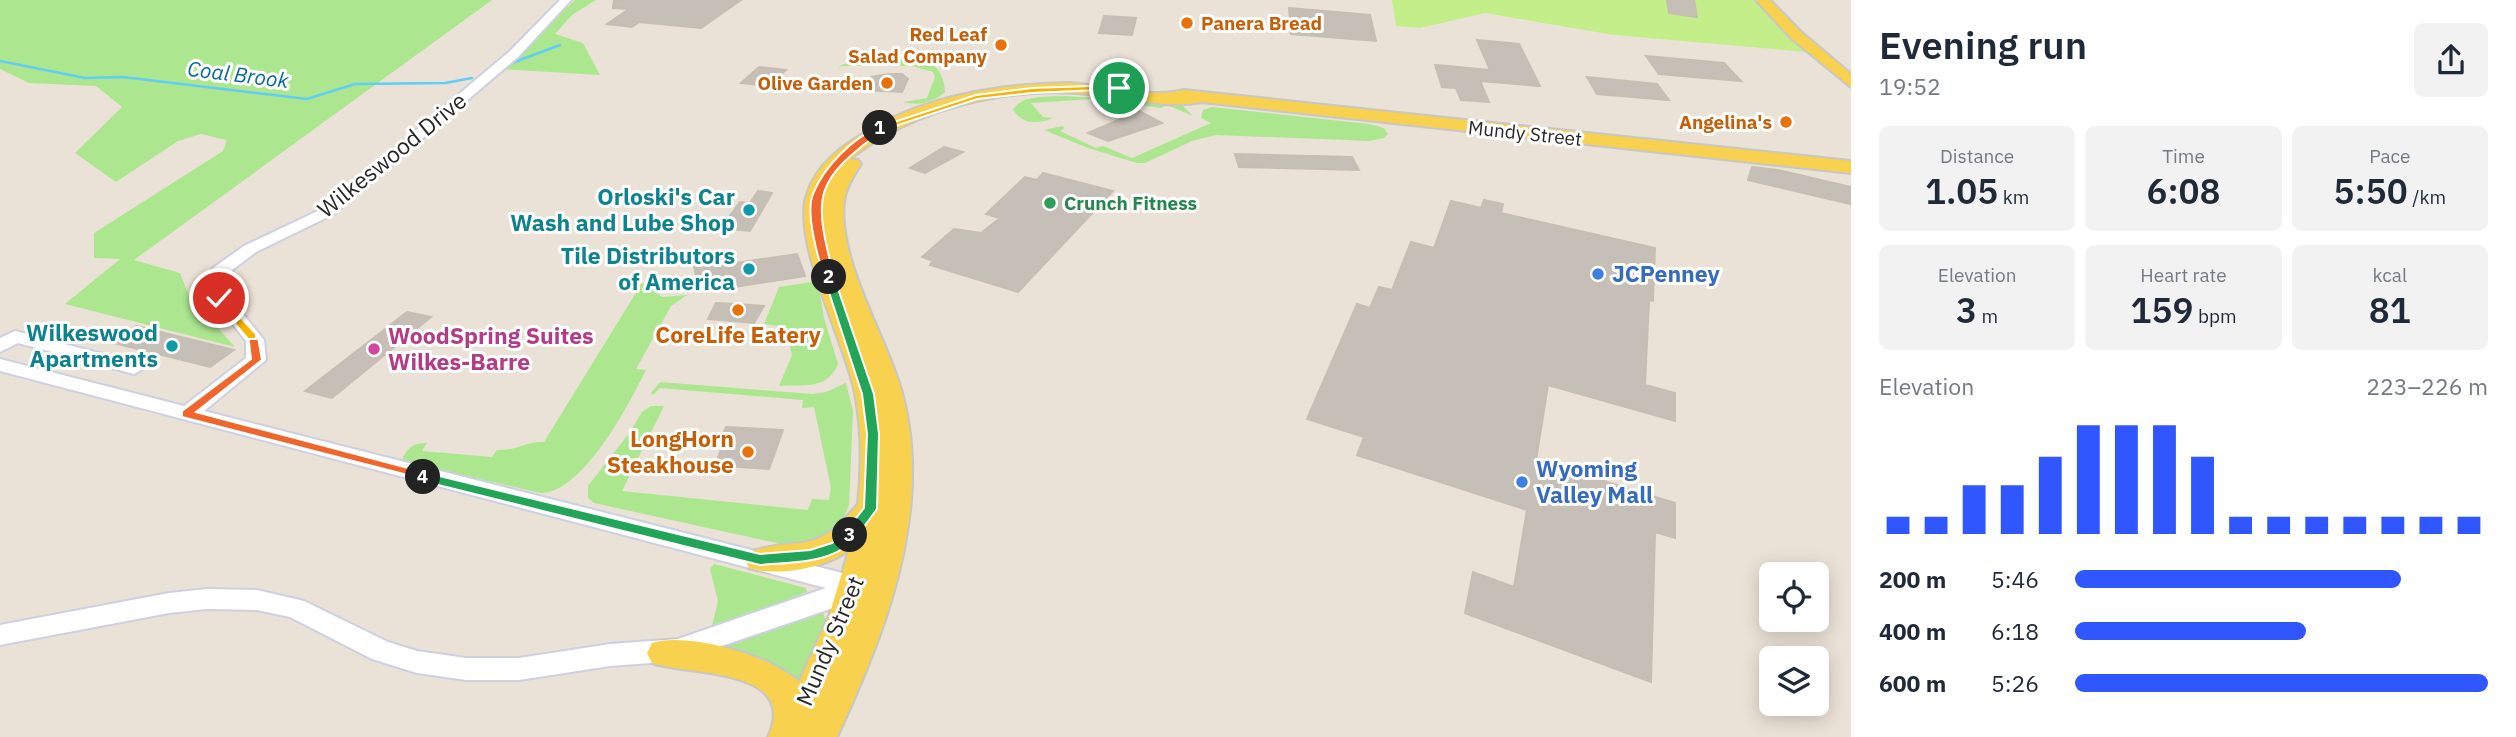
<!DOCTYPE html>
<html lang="en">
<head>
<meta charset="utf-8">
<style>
  :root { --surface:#fff; --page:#f2f2f3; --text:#1f2937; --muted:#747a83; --accent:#2f56ff }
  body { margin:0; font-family:"IBM Plex Sans",sans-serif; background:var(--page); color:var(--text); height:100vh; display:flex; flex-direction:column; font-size:26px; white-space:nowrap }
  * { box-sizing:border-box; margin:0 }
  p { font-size:23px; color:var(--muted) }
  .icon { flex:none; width:38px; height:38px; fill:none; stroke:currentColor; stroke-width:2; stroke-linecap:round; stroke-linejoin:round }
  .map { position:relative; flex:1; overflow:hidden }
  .sheet { display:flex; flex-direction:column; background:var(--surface); width:665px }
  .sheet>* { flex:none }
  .fabs { position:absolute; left:1759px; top:562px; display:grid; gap:14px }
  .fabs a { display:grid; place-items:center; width:70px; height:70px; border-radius:10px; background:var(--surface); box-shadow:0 4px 18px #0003; font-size:35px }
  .pin { position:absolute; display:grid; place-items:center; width:60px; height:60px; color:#fff; margin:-30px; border:4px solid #fff; border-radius:50%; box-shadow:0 2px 7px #0007 }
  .km { position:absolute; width:35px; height:35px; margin:-18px; border-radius:50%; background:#222; color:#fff; font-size:19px; line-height:35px; text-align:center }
  .round { display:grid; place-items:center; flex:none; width:74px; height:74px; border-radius:10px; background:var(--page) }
  .head { display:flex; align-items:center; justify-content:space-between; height:119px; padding:0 28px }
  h1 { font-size:38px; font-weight:600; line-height:52px }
  .stats { display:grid; grid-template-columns:repeat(3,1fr); gap:10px; height:119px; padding:7px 28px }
  .stats div { display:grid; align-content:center; border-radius:10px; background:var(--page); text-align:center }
  .stats b { font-size:35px; font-weight:600 }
  .stats small { font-size:19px; font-weight:400 }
  .stats p { font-size:19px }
  .chart { height:196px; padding:14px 28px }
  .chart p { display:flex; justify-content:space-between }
  .chart svg { width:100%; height:126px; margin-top:7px; stroke:var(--accent); stroke-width:6 }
  ul { padding:0 28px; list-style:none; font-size:23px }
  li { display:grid; grid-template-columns:112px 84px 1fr; align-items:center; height:52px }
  li i { height:18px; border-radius:9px; background:var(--accent) }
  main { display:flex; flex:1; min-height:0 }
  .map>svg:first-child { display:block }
</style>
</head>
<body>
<main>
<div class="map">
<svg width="1851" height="737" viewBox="0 0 1851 737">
  <rect width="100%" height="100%" fill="#ebe2d7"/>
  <path fill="#ace68f" d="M0,0H492L134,260L180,273L189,296L235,347L65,304L120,259L94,258V233L223,151L227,140L201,134L178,141L116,182L75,153L122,107L96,86L29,83L0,69Z
    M575,0H596L572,15L555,34L583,43L600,75L500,69Z
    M902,58C926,57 944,65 945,92C932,103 919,106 903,102L927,98L935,77L933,72L912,66H842L837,69L843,64Z
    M1065,96L1172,102L1183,106L1193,116L1167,105L1161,108L1094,99L1031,103L1043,117L1054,118C1037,124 1024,125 1013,110C1021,94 1049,97 1065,96Z
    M1212,107L1369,124L1384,128L1388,134L1384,138L1370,141L1216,135L1192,141L1145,163H1137L1088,148L1044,130L1062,126L1065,128L1060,131L1096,148L1103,146L1132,158L1211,123L1201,118L1203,110Z
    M818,281L824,318L838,364C827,391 802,384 779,386L792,355L785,327L764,324L779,287Z
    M642,283L662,297L687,295L671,306L636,369L646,370C629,404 583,493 541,493L404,462L403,457C410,446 413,443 427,443L422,451L492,457L497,450C515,451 527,441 544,442Z
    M660,382L812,394L826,392L846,383L853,411L849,505L840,527L829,537L790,546L594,503L588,498V486L630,432L642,412L651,406H664L622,491L808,510L812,499L829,500L831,488L814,407L802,408L803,400L660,388L653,395L651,393Z
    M714,564L806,588L807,592L711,630L718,601L710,569Z
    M810,613H823L827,623L797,686L723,647Z"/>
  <path fill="#c3ee89" d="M1392,0H1754L1807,52L1614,35L1485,13L1420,28L1396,26Z"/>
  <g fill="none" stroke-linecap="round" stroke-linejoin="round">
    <path stroke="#62cdf5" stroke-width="2.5" d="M0,61L85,78L123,77L307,99L355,84L445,83L472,78
      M512,63L560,45"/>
  </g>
  <path fill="#c6bfb7" stroke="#c6beb1" stroke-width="2" d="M614,0H741L701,28L639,22L632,27L607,24L629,9L613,8Z
    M1667,0H1694L1697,17L1669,13Z
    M1289,8L1370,15L1376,41L1291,34Z
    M1104,16L1136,18L1132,35L1099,33Z
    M1477,40L1519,44L1540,86L1480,81L1489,102L1461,100L1456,88L1442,87L1435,65L1490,70Z
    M1646,56L1724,63L1741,81L1659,74Z
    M759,67L786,70L770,86L741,83Z
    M890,74H902L908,79L902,92L865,90L871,77Z
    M1587,77L1657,84L1669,100L1597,94Z
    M1139,111L1162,123L1108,141L1088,133Z
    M944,147L963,152L925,173L910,168Z
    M1235,154L1352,157L1359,170L1239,167Z
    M1752,167L1778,170L1851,187L1850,204L1748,180Z
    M1043,173L1113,191L1018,292L930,265L933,261L922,257L954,229L981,233L1000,218L986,214L1025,177L1037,180Z
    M758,191L772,193L750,231L721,228L740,202L750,203Z
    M1484,200L1503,204L1501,213L1655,248L1653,301L1649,300L1645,385L1675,393V421L1548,385L1536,460L1675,503V538L1655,532L1651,682L1465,613L1473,572L1514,587L1527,510L1357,455L1364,437L1307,419L1357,304L1370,308L1379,287L1392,290L1411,242L1434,248L1451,201L1481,208Z
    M726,253L729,264L797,254L805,276L734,287L731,275L697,280L692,258Z
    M716,303L737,304L764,306L754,323L708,319Z
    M407,312L431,317L332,398L305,391Z
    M136,326L234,350L210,367L110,342Z
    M726,427L783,430L769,469L715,465L725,439H721Z"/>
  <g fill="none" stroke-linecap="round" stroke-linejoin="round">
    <defs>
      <path id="minor" d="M560,0H571L518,57L334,214L256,252L227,274L223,289L264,340L266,360L204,411L862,578L871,581L874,588L871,595L678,661L610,666L519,680H466L417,673L372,659L290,617L257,610L207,609L169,613L0,645V625L169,593L207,589L257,590L304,601L388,642L417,651L466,658H519L610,644L678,639L826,588L0,371V359L184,406L246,358V341L205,289L213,268L244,246L324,208L510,51Z
        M15,331L141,364L144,368L134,374L18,343L0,352V338Z"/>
      <path id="major" d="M1756,0H1770L1801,32L1851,74V87L1791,38Z
        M1068,83C1106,85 1149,99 1184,90L1851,161V173L1202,102C1166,109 1126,98 1089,94C1008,86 915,108 850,159L858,160L861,164C854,175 845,189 844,202C838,253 877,322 894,369C906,399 911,430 912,462C915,557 876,653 837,737H768C800,668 692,676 652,663L647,653L652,643C688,631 772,656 799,682L829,616L849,550C826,568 777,577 749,568L745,560L749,552C805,534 812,559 858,504C862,468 862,430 855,393C845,342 791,241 807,194C817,162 846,143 873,128C931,95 1003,84 1068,83Z"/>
    </defs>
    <use href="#minor" stroke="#ccd0e1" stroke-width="4"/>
    <use href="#major" stroke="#c7c7c7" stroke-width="4"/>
    <use href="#minor" fill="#fff" fill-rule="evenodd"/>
    <use href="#major" fill="#f8d14e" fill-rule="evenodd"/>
  </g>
  <path fill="#f5b400" stroke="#fff" stroke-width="2" d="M1119,85L1121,89L1032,93L977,99L883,130L876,128L976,95L1032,88Z"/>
  <path fill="#f0652b" stroke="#fff" stroke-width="2" d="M880,126L883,130C813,182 813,194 834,277L826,279C818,261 805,212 813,194C824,166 853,138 880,126Z"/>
  <path fill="#22a559" stroke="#fff" stroke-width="2" d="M829,274L834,277L874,394L879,434L877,509L855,539L850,541L843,535L864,508L867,434L862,394L824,277Z"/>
  <path fill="#22a559" stroke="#fff" stroke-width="2" d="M423,472L760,554L810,550L832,543L850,530L857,535C837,564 792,562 760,565L418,480V473Z"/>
  <path fill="#f0652b" stroke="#fff" stroke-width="2" d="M248,334L258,337L262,360L196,412L427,473V480L182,417V411L251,359Z"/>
  <path fill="#f5b400" stroke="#fff" stroke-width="2" d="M219,294L256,334V339H248L215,300L213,298Z"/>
  <g fill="#e8710a" stroke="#fff" stroke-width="2.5">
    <circle cx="1187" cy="23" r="7"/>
    <circle cx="1001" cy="45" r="7"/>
    <circle cx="887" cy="83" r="7"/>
    <circle cx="1786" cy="122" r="7"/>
    <circle cx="738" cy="310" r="7"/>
    <circle cx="748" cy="452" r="7"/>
  </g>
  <circle fill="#2e9e5b" stroke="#fff" stroke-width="2.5" cx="1050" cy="203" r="7"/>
  <g fill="#0f9aa8" stroke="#fff" stroke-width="2.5">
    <circle cx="749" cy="210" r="7"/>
    <circle cx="749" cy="269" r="7"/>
    <circle cx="172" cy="346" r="7"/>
  </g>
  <g fill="#3f7fe0" stroke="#fff" stroke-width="2.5">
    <circle cx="1598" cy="274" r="7"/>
    <circle cx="1522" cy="482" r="7"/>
  </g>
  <circle fill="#d1479c" stroke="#fff" stroke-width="2.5" cx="374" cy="349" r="7"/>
  <g text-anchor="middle" stroke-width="6" stroke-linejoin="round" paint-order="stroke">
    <g font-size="19" font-weight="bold" fill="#c56008" stroke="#fff" text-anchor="end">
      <text x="1201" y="30" text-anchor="start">Panera Bread</text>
      <text x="987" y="41">Red Leaf<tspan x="987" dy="22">Salad Company</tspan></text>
      <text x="873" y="90">Olive Garden</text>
      <text x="1772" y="129">Angelina's</text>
    </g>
    <g font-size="19" fill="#272727" stroke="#fff">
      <text transform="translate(1525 133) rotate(6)" y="7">Mundy Street</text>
    </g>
    <g font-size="19" font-weight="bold" fill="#27864d" stroke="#fff" text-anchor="start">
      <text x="1064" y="210">Crunch Fitness</text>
    </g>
    <g font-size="21" font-style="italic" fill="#06689c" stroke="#fff">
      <text transform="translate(238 75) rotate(7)" y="7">Coal Brook</text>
    </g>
    <g font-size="23" fill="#272727" stroke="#fff">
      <text transform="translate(392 155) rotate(-39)" y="8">Wilkeswood Drive</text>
      <text transform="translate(830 641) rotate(-67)" y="8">Mundy Street</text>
    </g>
    <g font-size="23" font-weight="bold" fill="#0d838f" stroke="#fff" text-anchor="end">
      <text x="735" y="205">Orloski's Car<tspan x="735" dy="26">Wash and Lube Shop</tspan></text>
      <text x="735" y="264">Tile Distributors<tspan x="735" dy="26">of America</tspan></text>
      <text x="158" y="341">Wilkeswood<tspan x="158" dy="26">Apartments</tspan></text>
    </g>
    <g font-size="23" font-weight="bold" fill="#366cbe" stroke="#fff" text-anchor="start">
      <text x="1612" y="282">JCPenney</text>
      <text x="1536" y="477">Wyoming<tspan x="1536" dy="26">Valley Mall</tspan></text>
    </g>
    <g font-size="23" font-weight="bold" fill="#c56008" stroke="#fff">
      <text x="738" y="343">CoreLife Eatery</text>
      <text x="734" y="447" text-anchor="end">LongHorn<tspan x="734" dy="26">Steakhouse</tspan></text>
    </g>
    <g font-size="23" font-weight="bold" fill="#b23c85" stroke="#fff" text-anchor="start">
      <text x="388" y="344">WoodSpring Suites<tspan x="388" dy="26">Wilkes-Barre</tspan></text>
    </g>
  </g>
</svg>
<div class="fabs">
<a><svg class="icon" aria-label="locate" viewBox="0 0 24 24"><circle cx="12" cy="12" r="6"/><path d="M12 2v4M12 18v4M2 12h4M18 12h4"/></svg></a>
<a><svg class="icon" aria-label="layers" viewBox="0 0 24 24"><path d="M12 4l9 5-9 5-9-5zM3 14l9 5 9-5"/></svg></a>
</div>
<div class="pin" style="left:1119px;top:88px;background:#1e9e55"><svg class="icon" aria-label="arrive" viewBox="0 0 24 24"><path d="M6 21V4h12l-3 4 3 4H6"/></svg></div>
<div class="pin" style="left:219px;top:298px;background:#d93025"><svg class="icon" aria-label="check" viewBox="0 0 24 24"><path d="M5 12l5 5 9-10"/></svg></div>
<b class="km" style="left:880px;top:128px">1</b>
<b class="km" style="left:829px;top:277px">2</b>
<b class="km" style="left:850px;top:535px">3</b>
<b class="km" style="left:423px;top:477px">4</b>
</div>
<section class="sheet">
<div class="head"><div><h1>Evening run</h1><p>19:52</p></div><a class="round"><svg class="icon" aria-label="share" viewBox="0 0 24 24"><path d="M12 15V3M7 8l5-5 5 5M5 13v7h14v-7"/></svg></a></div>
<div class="stats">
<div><p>Distance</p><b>1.05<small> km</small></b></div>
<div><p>Time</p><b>6:08</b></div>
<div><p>Pace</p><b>5:50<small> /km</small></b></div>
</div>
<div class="stats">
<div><p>Elevation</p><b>3<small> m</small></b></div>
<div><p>Heart rate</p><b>159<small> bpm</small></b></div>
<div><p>kcal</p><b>81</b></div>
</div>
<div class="chart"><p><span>Elevation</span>223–226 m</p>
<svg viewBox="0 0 160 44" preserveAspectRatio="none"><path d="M5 44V38M15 44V38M25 44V27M35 44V27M45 44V17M55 44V6M65 44V6M75 44V6M85 44V17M95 44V38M105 44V38M115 44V38M125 44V38M135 44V38M145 44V38M155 44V38"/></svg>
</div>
<ul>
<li><b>200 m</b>5:46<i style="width:79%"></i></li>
<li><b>400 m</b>6:18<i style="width:56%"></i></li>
<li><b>600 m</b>5:26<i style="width:100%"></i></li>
</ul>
</section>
</main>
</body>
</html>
